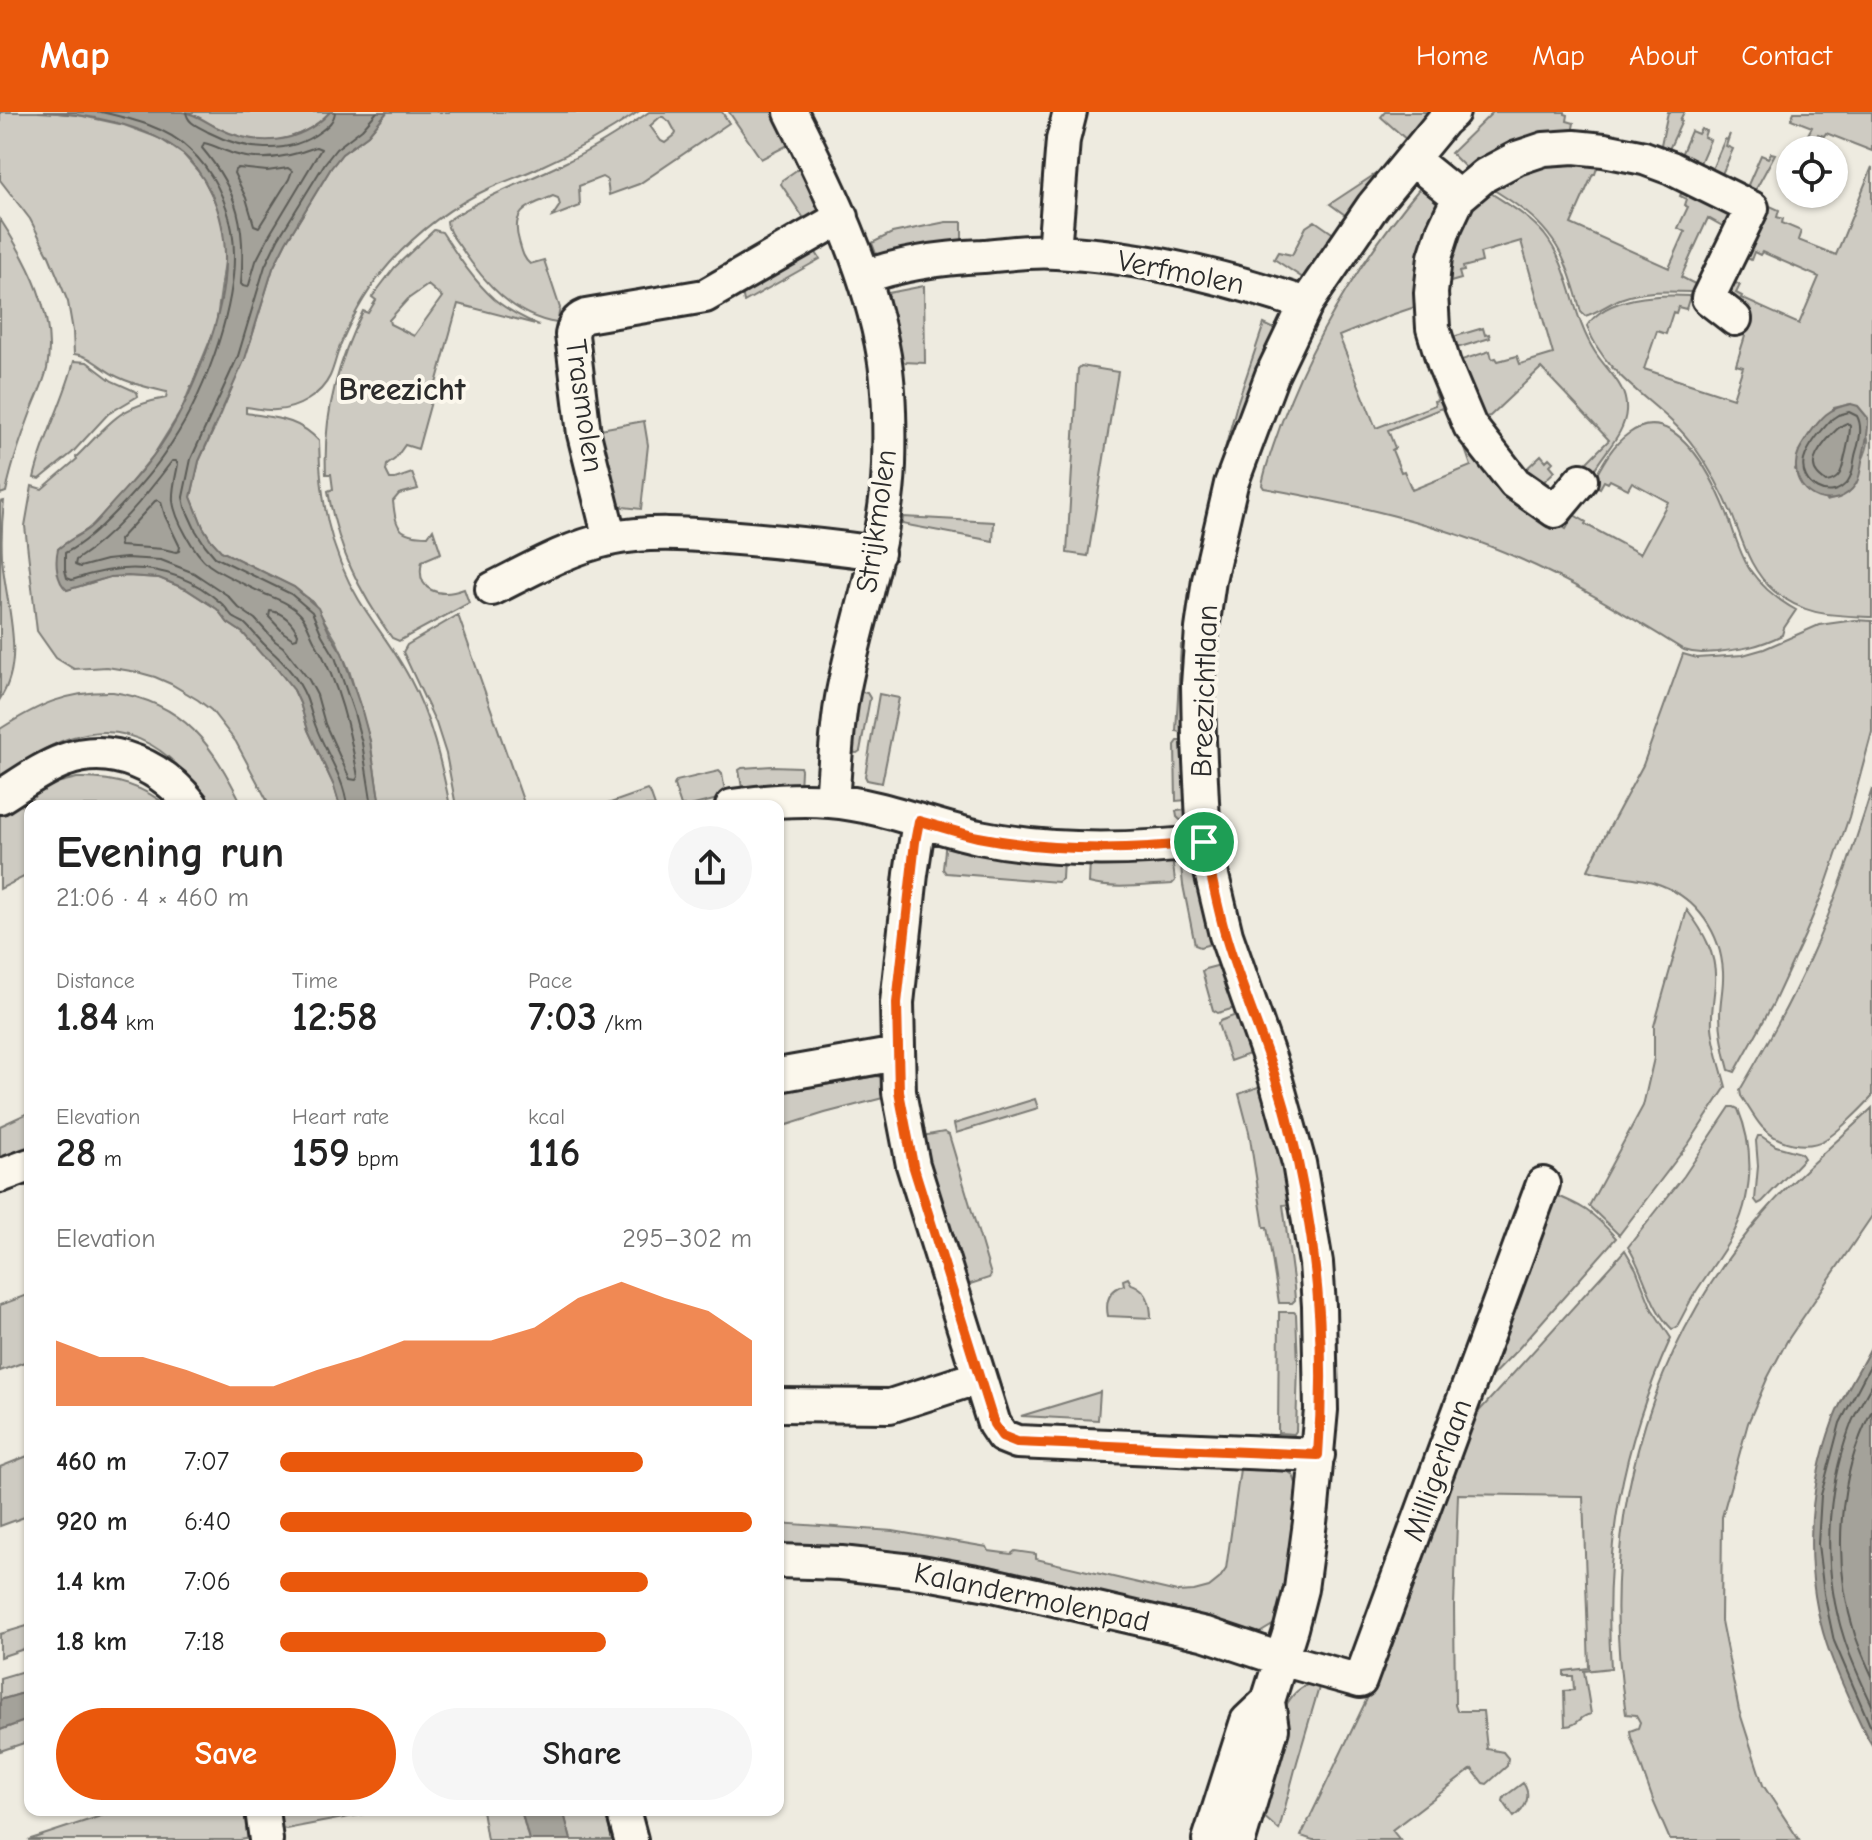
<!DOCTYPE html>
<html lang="en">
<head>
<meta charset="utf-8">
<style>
  :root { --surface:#fff; --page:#f6f6f6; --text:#222; --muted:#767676; --accent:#ea580c }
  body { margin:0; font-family:"Comic Neue",sans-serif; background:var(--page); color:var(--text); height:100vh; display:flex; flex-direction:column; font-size:30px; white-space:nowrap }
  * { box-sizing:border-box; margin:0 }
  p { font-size:26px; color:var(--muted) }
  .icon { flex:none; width:44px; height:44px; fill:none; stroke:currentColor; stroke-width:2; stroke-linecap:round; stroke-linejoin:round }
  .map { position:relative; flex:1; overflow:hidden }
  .drawer { position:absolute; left:24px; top:688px; width:760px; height:1016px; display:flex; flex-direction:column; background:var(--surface); border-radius:16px; box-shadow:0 2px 6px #0004 }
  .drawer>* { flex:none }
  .buttons { position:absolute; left:1776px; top:24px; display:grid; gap:16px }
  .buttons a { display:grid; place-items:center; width:72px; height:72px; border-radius:50%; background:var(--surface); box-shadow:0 2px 6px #0004; font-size:40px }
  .pin { position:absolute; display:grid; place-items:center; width:68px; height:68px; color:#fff; margin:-34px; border:4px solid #fff; border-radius:50%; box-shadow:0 2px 8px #0007 }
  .round { display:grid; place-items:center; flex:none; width:84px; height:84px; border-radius:42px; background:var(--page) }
  .head { display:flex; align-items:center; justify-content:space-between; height:136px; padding:0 32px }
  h1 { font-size:44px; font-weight:600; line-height:60px }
  .stats { display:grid; grid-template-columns:repeat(3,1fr); gap:12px; height:136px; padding:8px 32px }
  .stats div { display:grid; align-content:center }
  .stats b { font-size:40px; font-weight:600 }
  .stats small { font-size:22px; font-weight:400 }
  .stats p { font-size:22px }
  .chart { height:224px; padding:16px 32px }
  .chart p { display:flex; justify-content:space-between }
  .chart svg { width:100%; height:144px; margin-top:8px; fill:var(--accent); opacity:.7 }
  .action { display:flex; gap:16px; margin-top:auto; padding:16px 32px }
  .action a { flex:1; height:92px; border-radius:48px; background:var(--accent); color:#fff; font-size:32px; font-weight:600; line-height:92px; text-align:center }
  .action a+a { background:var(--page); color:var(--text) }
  ul { padding:0 32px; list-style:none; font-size:26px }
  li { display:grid; grid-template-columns:128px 96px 1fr; align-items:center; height:60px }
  li i { height:20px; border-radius:10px; background:var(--accent) }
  header { display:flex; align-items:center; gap:48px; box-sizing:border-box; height:112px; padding:0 40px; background:var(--accent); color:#fff }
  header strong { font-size:38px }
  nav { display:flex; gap:44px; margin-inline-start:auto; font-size:28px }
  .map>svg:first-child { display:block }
</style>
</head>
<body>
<header>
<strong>Map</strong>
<nav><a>Home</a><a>Map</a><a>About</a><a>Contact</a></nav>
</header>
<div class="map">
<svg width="1872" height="1728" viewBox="0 0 1872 1728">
  <rect width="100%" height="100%" fill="#eeebe0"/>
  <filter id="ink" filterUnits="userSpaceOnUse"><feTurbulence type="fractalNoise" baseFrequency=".0125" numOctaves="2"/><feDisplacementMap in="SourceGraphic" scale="16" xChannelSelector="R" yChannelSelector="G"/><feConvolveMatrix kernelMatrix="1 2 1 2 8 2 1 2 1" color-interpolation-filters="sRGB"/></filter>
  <g filter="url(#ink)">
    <path fill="#cecbc2" stroke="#7c7b76" stroke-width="2" fill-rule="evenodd" d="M0,0H47L78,3L124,13L159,26L184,43L203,65L218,96L225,120V149L216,214L181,299L153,344L124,379L90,416L58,437L67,478L110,465L127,464L159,466L186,477L217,497L228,511L243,521L262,542L270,548L294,578L300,591L308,618L334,674L340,694H270L236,630L211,598L198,588L171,572L155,565L137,560L107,555L74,557L56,546L37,519L25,414L32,374L42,377L77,347L76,345C110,312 116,295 166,286L167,280C150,276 134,273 118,265C101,257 91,243 74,242L73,219L68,190L49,144L30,107L0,68Z
      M187,0H330C307,25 271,36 238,25C220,18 204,8 187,0Z
      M387,0H638C607,21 576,39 542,54C526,62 508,68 492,75C453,93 418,119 390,151C370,174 354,201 342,229C337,240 335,253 330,264C321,283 298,297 276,298C266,299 256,296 246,295V301C275,306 298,306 319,329C320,385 329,439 359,488C375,514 395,538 409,565C431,606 441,650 450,694H380L370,629L349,558L337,530L313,490L294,475L221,439L211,428L203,415L191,385L199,349L221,302L251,228L273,156L286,130L331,56L342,42L368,23Z
      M649,0H722L729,11L639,72L609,83L607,68L602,65L579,74L580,94L552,105L560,93L558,86L553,84C529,94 510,98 519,129C522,139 523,146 530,152L544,148L560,196L557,211C514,205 484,170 461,136C455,127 447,119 447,109C484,84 525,70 564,51C594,37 622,19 649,0ZM660,5H663L670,10L676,21L675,23L665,31L661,29L650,14Z
      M729,0H776L792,31L761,47Z
      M1385,0H1436L1408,29L1381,5Z
      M1493,0H1565V2L1568,3L1567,9L1574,11L1571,26L1473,63L1451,41Z
      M1668,0H1684L1680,8L1682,9L1665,46L1659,42Z
      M1794,0H1872V39L1826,21L1824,24L1818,22L1815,29L1806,26L1812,15L1791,7Z
      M1701,17L1706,19L1704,25L1710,28L1697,58L1678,50L1691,19L1698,22Z
      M1730,22L1726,34L1733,37L1719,69L1709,64L1725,27L1727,28Z
      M1771,41L1775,42L1756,77L1751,81L1744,82L1761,43L1768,46Z
      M1600,46L1595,62H1593L1571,112L1669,156L1685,120L1678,116L1688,95L1684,93L1686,87L1680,84L1685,72L1733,104L1726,116L1708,106L1681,165L1695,172L1692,180C1667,179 1644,178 1620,187C1608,192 1597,201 1585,204L1581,200C1569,155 1559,123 1519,95C1509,87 1498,81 1488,74L1528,51Z
      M804,53L826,98L807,106L803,105L781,72L782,68Z
      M1872,55V505C1833,503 1806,505 1774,479C1751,459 1744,433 1733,405C1723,381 1711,358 1695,336C1663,290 1607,270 1587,214C1606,184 1659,182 1690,184L1686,197L1678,195L1676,201L1673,200L1666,222L1657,219L1644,257L1733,286L1743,255L1736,253L1745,224L1734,220L1736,214L1748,218L1752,208L1722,184L1729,168L1740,173L1736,181L1742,184L1741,186L1799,212L1819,165L1762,140L1760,143L1754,140L1751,148L1740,143L1768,93L1779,98L1777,105L1783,107L1782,111L1801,119L1798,128L1836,143ZM1851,292C1855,300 1867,318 1868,327C1869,343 1849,371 1841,385L1827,389L1801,371L1795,357L1834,296Z
      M1377,61L1379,63L1348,105L1330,92Z
      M1424,71L1442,89L1421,193L1391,203L1339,224L1376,316L1435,293L1434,289L1438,288L1435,280L1446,276L1447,294L1388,318L1395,336L1392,338L1401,360L1404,359L1412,378L1471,354L1464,334L1465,331L1548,406L1566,417L1574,403L1586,410L1585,412L1640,442L1668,390L1632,370L1628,377L1610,368L1608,371L1604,369L1600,376L1592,371C1602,353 1611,334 1628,322C1675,287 1713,366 1727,401C1734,420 1739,441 1750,458C1762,475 1778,488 1796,498L1784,516L1782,523C1758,535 1743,537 1717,540C1704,541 1697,542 1684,538C1630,505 1576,471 1518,446C1437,410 1351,392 1264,376L1262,373C1266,351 1275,330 1282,309C1315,220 1364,143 1424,71Z
      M1485,77C1505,91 1528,103 1544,122C1572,157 1571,203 1595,240C1607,259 1628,274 1626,299C1625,321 1605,339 1594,358L1587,350L1609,328L1541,256L1490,304L1479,306L1455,250L1490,239L1492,247L1496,246L1498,249L1517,244L1520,252L1553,242L1521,129L1480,141L1482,150L1463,155L1464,159L1459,160L1461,167L1440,173L1455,118Z
      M0,107C28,150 57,203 47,257C44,270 37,284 32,297C22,324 12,351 6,380L0,382Z
      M1315,109L1335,123L1306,168L1274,147L1278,140L1292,143L1306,115Z
      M946,110H962V132L878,147L872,131L892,121Z
      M434,118L442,120C457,143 473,168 494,187C507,198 523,206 539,213L458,192L418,337L405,333L395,347L387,353L386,359L390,367H395L412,361L418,377L399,382L393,389C396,416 398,424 428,424L433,417L441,441L422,449C415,480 440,486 464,477L469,491L399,529L392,526C358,478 338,437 328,379L333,377L331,362H326C323,304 337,251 363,199L368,201L376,188L372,185L395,155ZM428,173L442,185L414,224L390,212L389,208L408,187Z
      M815,139L820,147L744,190L742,179Z
      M924,174L925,251L903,250L888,181Z
      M1264,212L1279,219L1218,363L1237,292Z
      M1483,216L1485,223L1489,222L1490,226L1450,238L1446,227Z
      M74,249L87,250L112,269L137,280L138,284L108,302L72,341L40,367L34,366C43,326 64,289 74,249Z
      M1081,254L1118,260L1088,444L1067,441L1078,257Z
      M644,309L648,333L641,397L623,395L617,390L595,318Z
      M1541,343L1546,349L1549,346L1553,350L1550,353L1555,359L1537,376L1521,362Z
      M4,389C2,407 1,426 2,445C5,491 27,546 0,587V390Z
      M903,405L994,410L993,429L902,412Z
      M458,503L525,694H456L446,642L436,611L403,540L407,533Z
      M1855,508L1872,509V620L1849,705L1825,775L1805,823L1773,892L1735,960L1729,958C1724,940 1720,922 1720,903C1720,888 1724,874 1723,860C1721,821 1697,787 1661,773C1638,763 1612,766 1588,758L1599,735L1643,653L1683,542L1697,546L1743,543L1764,537L1819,513Z
      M1184,530L1190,531L1187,621L1176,619L1181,533Z
      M856,579L867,581L870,586L860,639L857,641L847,640Z
      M113,580C186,591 212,633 243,694H207C179,643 132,605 70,626C45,634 22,652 0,666V617C38,593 66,579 113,580Z
      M879,582L899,586L882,671L867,668L865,664Z
      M1178,629H1187L1192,707L1180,708L1177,705L1176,699L1187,698V688L1176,689L1175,633Z
      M772,654L800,655L801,658L800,678L743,682L739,658L742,656Z
      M719,659L722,662L726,685L690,694H681L674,673L676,669Z
      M77,666C111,665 141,672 167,694H30V762L0,777V699L44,674Z
      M1872,677V985C1862,996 1837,1021 1826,1027C1806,1039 1777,1031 1762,1015C1754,1006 1748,994 1741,984L1740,978C1765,935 1790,892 1810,846C1835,792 1854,735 1872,677Z
      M647,678L650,680L655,694H602Z
      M946,728L1063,746L1062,767L1058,770L946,761L943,757Z
      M1180,744L1192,749L1218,830L1200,835L1195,833L1183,773Z
      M1172,745L1175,769L1172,772C1148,773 1112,778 1089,771L1090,748Z
      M1687,798C1704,820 1717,843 1715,871C1714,886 1711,900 1712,915C1714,936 1721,955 1726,975L1689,1031L1619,1123L1589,1094L1643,994L1654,946V914Z
      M1224,852L1238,895L1218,901L1213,898L1202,859L1205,857Z
      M1241,901L1255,940L1230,949L1218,912L1220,909Z
      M876,964L881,965L883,986L825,1001L778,1016V981Z
      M1266,972L1280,1019L1291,1092L1283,1093L1294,1175L1295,1188L1292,1191H1279L1267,1115H1264L1249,1020L1239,982Z
      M1035,987L1038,996L956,1021L954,1012Z
      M1730,995H1734L1738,997C1757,1043 1752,1095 1725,1136C1716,1150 1706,1164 1697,1178C1689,1190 1683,1204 1676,1216L1672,1217C1649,1195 1645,1160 1628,1135L1684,1064Z
      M1872,996V1104L1787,1229L1767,1267L1748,1311L1722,1405L1721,1509L1739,1598L1763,1673L1799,1728H1670L1654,1691L1631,1625L1630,1619L1638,1616L1640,1610L1636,1603L1626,1602C1597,1420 1642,1243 1763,1102C1796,1063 1835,1032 1872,996Z
      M30,1000V1035L4,1045L7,1054L0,1056V1014Z
      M944,1020L949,1023L991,1163L989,1166L961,1175L917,1025Z
      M1761,1024L1776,1034L1801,1041L1804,1046L1762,1090L1758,1092L1755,1088L1758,1054L1756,1029L1758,1024Z
      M1550,1081C1582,1093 1593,1100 1616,1126L1518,1237L1475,1281Z
      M1625,1138L1636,1157L1652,1197L1671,1226C1621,1335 1603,1437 1611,1556L1584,1559L1591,1602C1579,1604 1579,1614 1565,1614L1564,1579L1574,1578L1573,1564H1564V1559L1589,1556L1583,1384L1458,1382L1454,1494L1455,1593L1457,1599H1483L1487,1637L1503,1640L1508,1646L1507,1654L1487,1672L1483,1671L1472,1657L1392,1718L1400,1728H1313L1301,1724L1375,1570L1462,1318Z
      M1128,1166C1134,1176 1128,1169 1138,1175C1149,1182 1151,1194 1151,1206L1108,1204C1105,1189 1109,1178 1124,1173L1123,1168Z
      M30,1182V1248L0,1259V1193Z
      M1279,1200H1294L1296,1202L1298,1253L1296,1319L1294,1322L1278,1321Z
      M1100,1280L1098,1308L1021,1304Z
      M30,1343V1403L0,1414V1355Z
      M1240,1357L1287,1359L1293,1363L1296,1371L1304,1372L1300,1405L1279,1506L1276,1511L1256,1523L778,1437V1411L893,1419L987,1435L989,1439L1011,1442L1015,1439L1036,1442V1447L1177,1480L1194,1479L1209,1475L1219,1467L1226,1457Z
      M30,1513V1535L0,1545V1522Z
      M30,1557V1579L0,1588V1566Z
      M1311,1571L1320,1572L1297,1650L1279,1718L1255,1697L1285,1595C1292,1583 1297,1577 1311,1571Z
      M30,1607V1629L0,1639V1618Z
      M1523,1671C1532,1683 1526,1697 1514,1705L1503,1689L1504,1685Z
      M119,1698H249L251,1726L240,1728H28Z
      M278,1698H385L286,1717L282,1716Z
      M482,1698H521L529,1728H487Z
      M563,1698H605L612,1728H571Z"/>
    <path fill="#a4a29a" stroke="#74726e" stroke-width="2" d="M38,0C86,0 134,0 182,0C194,1 205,9 216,15C256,35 298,34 330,0H387L368,23L342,42L331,56L286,130L273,156L245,247L199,349L191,385L203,415L211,428L221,439L294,475L318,496L329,520L342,541L362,599L370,629L380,694H340L334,674L308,618L300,591L294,578L270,548L262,543L243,521L228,511L217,497L186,477L159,466L128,464L110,465L67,478C56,469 55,450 58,437C67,429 78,424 88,417C96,411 102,402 109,395C124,378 140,362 153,344C177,313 192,277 206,241C225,190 235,132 211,81C204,67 195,52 183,42C147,12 84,1 38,0Z
      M1851,292L1858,294L1868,306C1869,321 1865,334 1862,349C1861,357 1860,365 1856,372C1836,402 1794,385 1796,352C1796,341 1802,333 1808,324C1821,306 1828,296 1851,292Z
      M1872,1233V1633L1866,1623C1852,1593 1837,1563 1827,1533C1803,1461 1807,1379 1833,1309C1842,1283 1860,1258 1872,1233Z
      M30,1579V1607L0,1618V1588Z
      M521,1698H563L571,1728H529Z"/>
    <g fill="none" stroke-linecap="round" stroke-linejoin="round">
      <path stroke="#5b5b57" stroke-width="2" d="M101,0C132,7 167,15 190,38C212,58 227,89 232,118C243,183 206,279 171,332C157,355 139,375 121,394C103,412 88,429 65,441V458L67,466L72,468C125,449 177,452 221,491C226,495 229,501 233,505C236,507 240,509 244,511C253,519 260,529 269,537C285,551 298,566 306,585C310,595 312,605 316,615C326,641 344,666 347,694
        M186,0C188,12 198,14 208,20C243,38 287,45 321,19C328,14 334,9 335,0
        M204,31C214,33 224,39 234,42C262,51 290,45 316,35L321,37L270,122L256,149L249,173L247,175L243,174L241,172C246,116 239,80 202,36Z
        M238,56L267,59L288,56L292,59L289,67L259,115L254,113L246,86L234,61L235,58Z
        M1849,300L1857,304C1863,315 1860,328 1856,340C1853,350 1854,361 1848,369C1830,393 1798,372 1804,348C1808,333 1822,318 1832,307L1838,303Z
        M1847,311L1850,314C1850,323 1848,331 1846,340C1842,354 1843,368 1826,370C1821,366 1814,361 1814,354C1812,342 1837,314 1847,311Z
        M172,349H176L178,352C176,364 172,377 173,389C175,407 194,441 209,453C221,462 244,472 258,479C273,486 290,490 301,503C308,511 310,522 315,530C339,570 350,619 358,665L356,668L350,667L325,612L317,583L309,568L283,535L275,529L255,507L239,496L227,483L194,461L161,448L126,446L106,448L80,455L75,453L76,448C114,423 145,385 172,349Z
        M158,388L161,390L165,404L180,435L179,439L176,440L163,437L120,434L119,428L155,389Z
        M270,499C283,500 293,511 298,522L297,526L293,527L283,520L269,505Z
        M372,694L362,631L354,601L335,545L322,523L312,500L291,482L215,445L205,433L196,419L185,395L183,385L191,347L238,244L265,154L278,127L325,51L336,37L362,17L377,0
        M1872,1250L1840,1311L1821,1383L1818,1432L1824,1482L1834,1529L1872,1618
        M1872,1272C1865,1286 1855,1300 1850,1315C1825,1382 1822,1458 1844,1526C1851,1549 1862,1571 1872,1593
        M1872,1298C1837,1366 1832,1450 1855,1523C1860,1537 1866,1551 1872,1564"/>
      <defs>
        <path id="minor" d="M791,0C830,78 869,157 884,244C890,279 890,317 889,353C886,433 856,508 842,586C836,620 835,655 832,689
          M1412,47L1459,85
          M1054,140L1063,28L1070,0
          M864,165C903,151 942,146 983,144C1007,142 1032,138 1056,140C1141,144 1226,165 1306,192
          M1581,368L1555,399L1515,371L1470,314L1444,252L1433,216L1431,181L1435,145L1444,117L1459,85L1485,63L1517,46L1544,37L1574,35L1604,38L1644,46L1671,56L1752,96L1708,186L1735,207
          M610,427L584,322L572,223C574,213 576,208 586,204L705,184L842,105
          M492,477C530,458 568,436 609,427C647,419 687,422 725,425C776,429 827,434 878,441
          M0,685C21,672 42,656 65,648C113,630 164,656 192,694
          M732,694C765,689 797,686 830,689C881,693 929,714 979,725C1053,740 1129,739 1204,730
          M919,709L911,762L897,891L899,980L913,1053L994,1312L1002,1324L1017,1330L1318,1343
          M778,963L897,942
          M0,1064L30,1053
          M778,1293L890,1294L979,1265
          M778,1449L841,1451L921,1460L988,1472L1206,1522L1281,1547L1360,1569L1543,1072
          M262,1698L266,1728
          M623,1698L631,1728
          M1209,1728L1247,1609L1268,1589
          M1239,1728L1272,1617L1268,1589L1291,1516L1301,1477L1312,1395L1321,1298L1319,1194L1316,1151L1299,1051L1272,954L1226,823L1204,730L1199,628L1198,573L1202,517L1209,468L1231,372L1272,263L1306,192L1373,94L1443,9L1453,0"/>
      </defs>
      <use href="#minor" stroke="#2b2b2b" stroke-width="38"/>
      <use href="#minor" stroke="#fbf7ec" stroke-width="32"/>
    </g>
  </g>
  <g fill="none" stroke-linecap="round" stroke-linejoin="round" filter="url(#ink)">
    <defs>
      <path id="route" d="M919,709C939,714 958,721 978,725C1053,740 1129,739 1204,730C1211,762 1217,794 1226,825C1244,886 1271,943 1287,1004C1316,1115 1327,1229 1318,1343L1017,1330L1002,1324L994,1312L913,1053L899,980L897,891L915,730Z"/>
    </defs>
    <use href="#route" stroke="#fff" stroke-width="16"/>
    <use href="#route" stroke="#ea580c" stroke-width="10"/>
  </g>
  <g text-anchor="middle" stroke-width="8" stroke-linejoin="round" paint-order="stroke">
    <g font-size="30" fill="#2b2b2b" stroke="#fbf7ec">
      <text transform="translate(1181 160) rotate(11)" y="10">Verfmolen</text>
      <text transform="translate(585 294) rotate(82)" y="10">Trasmolen</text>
      <text transform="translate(876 409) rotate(-82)" y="10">Strijkmolen</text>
      <text transform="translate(1204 579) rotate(-88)" y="10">Breezichtlaan</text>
      <text transform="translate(1437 1358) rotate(-70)" y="10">Milligerlaan</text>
      <text transform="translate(1032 1485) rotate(12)" y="10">Kalandermolenpad</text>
    </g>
    <g font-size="32" font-weight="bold" fill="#2b2b2b" stroke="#fbf7ec">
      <text x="402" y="288">Breezicht</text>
    </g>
  </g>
</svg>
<div class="buttons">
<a><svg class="icon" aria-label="locate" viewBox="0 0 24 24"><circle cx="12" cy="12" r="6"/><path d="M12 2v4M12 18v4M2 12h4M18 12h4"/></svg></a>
</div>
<div class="pin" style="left:1204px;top:730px;background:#1e9e55"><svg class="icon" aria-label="arrive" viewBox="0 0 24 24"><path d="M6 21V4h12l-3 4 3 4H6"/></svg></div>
<section class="drawer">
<div class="head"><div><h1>Evening run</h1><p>21:06 · 4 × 460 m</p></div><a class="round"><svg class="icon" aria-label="share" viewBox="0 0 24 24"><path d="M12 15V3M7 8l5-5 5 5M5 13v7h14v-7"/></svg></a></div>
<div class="stats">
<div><p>Distance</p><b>1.84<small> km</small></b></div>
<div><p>Time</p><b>12:58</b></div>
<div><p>Pace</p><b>7:03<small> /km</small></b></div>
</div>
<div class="stats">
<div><p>Elevation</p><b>28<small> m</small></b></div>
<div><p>Heart rate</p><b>159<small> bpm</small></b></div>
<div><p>kcal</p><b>116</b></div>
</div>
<div class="chart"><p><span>Elevation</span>295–302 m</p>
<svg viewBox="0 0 160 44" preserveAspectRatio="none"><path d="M0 44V24L10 29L20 29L30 33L40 38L50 38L60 33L70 29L80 24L90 24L100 24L110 20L120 11L130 6L140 11L150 15L160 24V44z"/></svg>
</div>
<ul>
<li><b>460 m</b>7:07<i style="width:77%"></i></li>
<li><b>920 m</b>6:40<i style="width:100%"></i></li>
<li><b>1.4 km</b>7:06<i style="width:78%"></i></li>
<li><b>1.8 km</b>7:18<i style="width:69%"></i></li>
</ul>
<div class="action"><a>Save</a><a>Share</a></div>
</section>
</div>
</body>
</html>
